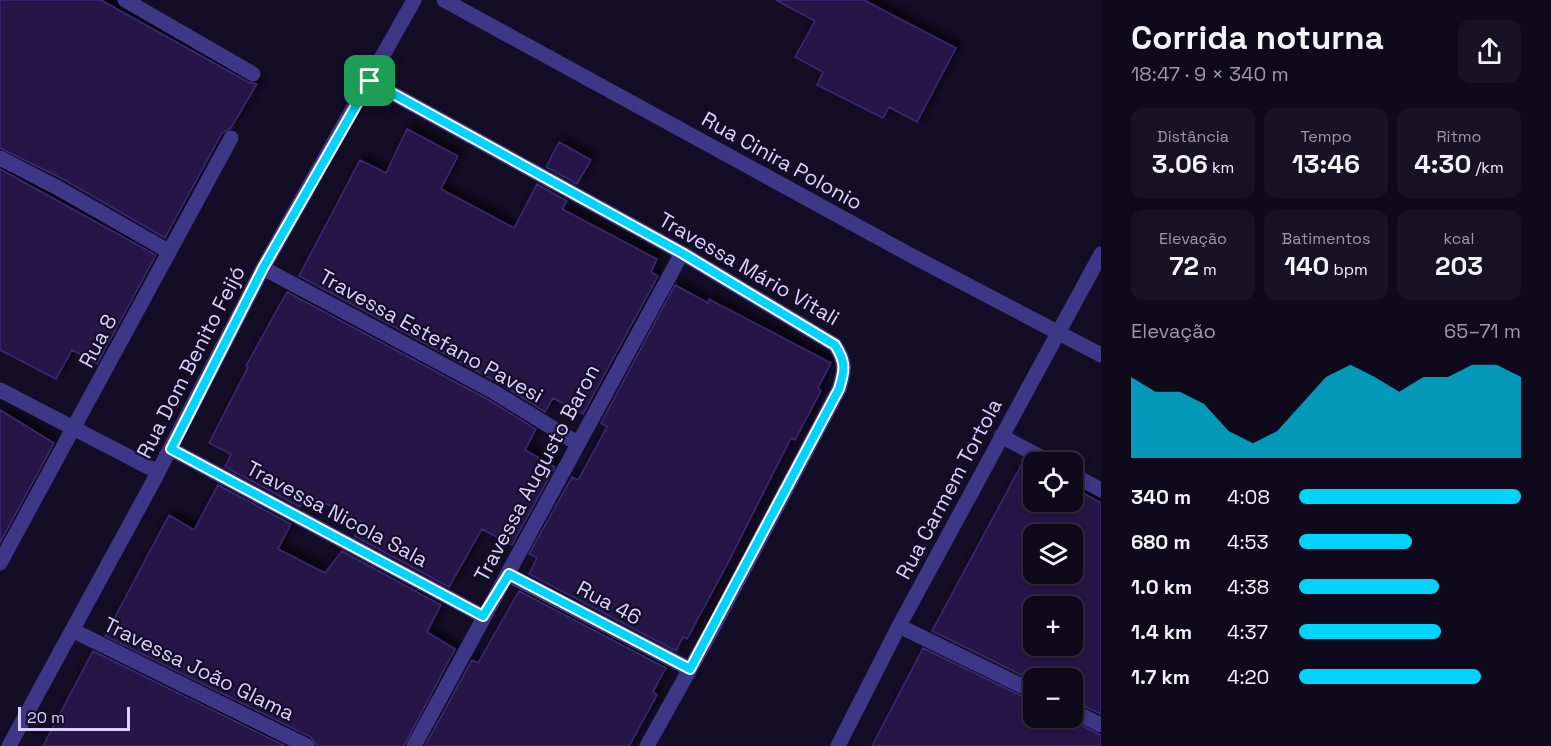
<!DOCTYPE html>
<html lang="pt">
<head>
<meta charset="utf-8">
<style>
  :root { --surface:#0e0a1c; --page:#171325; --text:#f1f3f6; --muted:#9b9aa3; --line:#2e2b3b; --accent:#00d4fc }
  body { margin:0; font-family:"Space Grotesk",sans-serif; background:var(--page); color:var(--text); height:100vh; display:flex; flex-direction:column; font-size:22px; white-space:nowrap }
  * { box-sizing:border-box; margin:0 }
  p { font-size:20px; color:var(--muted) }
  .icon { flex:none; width:33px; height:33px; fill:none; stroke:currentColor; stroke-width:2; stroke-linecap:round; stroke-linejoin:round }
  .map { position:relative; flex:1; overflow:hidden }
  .side { display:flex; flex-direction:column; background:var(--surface); width:450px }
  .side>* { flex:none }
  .buttons { position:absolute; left:1023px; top:452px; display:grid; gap:12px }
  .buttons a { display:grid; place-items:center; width:60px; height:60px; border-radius:12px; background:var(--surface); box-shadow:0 3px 9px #0003,0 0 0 2px var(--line); font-size:30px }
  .scale { position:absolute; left:18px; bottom:15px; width:112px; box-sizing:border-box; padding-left:6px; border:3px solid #d9d1ff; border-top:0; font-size:16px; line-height:21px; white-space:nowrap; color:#d9d1ff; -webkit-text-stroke:4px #130d25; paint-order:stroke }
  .pin { position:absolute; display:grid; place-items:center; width:51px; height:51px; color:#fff; margin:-26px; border-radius:12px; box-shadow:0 3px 9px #0006 }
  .round { display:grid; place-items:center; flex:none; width:63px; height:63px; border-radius:12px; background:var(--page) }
  .headline { display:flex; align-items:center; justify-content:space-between; height:102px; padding:0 30px }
  h1 { font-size:33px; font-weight:700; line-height:45px }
  .figures { display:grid; grid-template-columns:repeat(3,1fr); gap:9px; height:102px; padding:6px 30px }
  .figures div { display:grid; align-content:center; border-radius:12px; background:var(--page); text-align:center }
  .figures b { font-size:26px; font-weight:700 }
  .figures small { font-size:16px; font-weight:400 }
  .figures p { font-size:16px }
  .chart { height:168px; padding:12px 30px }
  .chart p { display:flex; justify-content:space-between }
  .chart svg { width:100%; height:108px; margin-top:6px; fill:var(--accent); opacity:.7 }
  ul { padding:0 30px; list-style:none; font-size:20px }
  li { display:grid; grid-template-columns:96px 72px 1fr; align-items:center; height:45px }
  li i { height:15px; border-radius:8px; background:var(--accent) }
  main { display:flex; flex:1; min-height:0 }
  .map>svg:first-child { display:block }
</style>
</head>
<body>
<main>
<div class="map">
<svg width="1101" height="746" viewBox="0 0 1101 746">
  <defs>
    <filter id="shadow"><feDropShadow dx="5.5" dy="-5.5" stdDeviation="3" flood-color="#0009"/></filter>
  </defs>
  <rect width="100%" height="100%" fill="#130d25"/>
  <path fill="#251947" stroke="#3c2974" stroke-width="1.5" fill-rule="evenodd" filter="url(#shadow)" d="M0,0H101L248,82L257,84L231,128L222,133L165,238L63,179L0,148Z
    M776,0H864L956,48L917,122L889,107L883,118L817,85L823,72L795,57L815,21Z
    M407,129L458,156L441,189L514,228L537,184L567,201L562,209L657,259L651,272L658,276L583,414L553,398L545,412L499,383L299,276L360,160L386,173Z
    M559,142L591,160L577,184L546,167Z
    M0,169L156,255L97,364L72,350L56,379L0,350Z
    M675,285L708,303L709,299L831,363L818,388L821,391L795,440L791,438L727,565L687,639L683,637L676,651L529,574L537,558L529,554L572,477L578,480L607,427L601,423Z
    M287,292L489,400L536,429L525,450L555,467L512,545L482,529L449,587L354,536L364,523L307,494L300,507L225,467L231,454L209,443L248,367L246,366Z
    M0,410L54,443L0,543Z
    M1024,460L1034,465V501H1072V487L1101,503V714L1072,701V678H1034V681L932,631ZM1034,534H1072V573H1034ZM1034,606H1072V645H1034Z
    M218,485L291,524L278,549L325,573L342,551L441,605L427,632L455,649L404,746H317L311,737L105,636L169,515L194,530Z
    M519,591L666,668L653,692L657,695L629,746H425L472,660L478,663Z
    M923,648L1034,702V717H1064L1101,735V746H872Z
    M93,651L285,746H43Z"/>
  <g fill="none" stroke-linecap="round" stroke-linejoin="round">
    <path stroke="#3e3686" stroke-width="15" d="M125,0L253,74
      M444,0L914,257L1101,355
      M370,81L682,253L835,345C846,362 845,370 839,389L714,626L647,746
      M0,158L58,188L168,251
      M263,268L494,392L577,443
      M0,390L158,472
      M1001,436L1050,462
      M171,449L483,616
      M1072,474L1101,490
      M0,563L231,138
      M509,575L690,669
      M899,626L1034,692
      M72,630L307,746
      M1072,711L1101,725
      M9,746L153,482L263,268L414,0
      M414,746L682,253
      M838,746L899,626L1101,254"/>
  </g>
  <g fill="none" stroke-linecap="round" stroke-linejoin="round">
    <defs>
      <path id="route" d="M370,81L682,253L835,345C846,362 845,370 839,389L690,669L509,574L483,616L171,449L263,268Z"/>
    </defs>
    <use href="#route" stroke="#fff" stroke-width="12"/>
    <use href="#route" stroke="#00d4fc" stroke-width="8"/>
  </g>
  <g text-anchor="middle" stroke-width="4.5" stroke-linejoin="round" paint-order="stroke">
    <g font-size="21" fill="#d9d1ff" stroke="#130d25">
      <text transform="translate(782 161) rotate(29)" y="7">Rua Cinira Polonio</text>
      <text transform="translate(749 269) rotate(30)" y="7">Travessa Mário Vitali</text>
      <text transform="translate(431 336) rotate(29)" y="7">Travessa Estefano Pavesi</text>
      <text transform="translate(98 341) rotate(-62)" y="7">Rua 8</text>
      <text transform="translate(191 362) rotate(-63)" y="7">Rua Dom Benito Feijó</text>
      <text transform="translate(537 473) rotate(-62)" y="7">Travessa Augusto Baron</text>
      <text transform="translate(949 489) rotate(-62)" y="7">Rua Carmem Tortola</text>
      <text transform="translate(337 514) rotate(28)" y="7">Travessa Nicola Sala</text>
      <text transform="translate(609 603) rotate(28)" y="7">Rua 46</text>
      <text transform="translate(199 669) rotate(26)" y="7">Travessa João Glama</text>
    </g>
  </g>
</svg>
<div class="buttons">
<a><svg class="icon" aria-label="locate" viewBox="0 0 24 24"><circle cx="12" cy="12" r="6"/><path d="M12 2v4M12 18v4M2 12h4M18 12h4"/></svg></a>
<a><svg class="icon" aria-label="layers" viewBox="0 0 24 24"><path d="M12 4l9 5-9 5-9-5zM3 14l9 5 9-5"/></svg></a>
<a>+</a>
<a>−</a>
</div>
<div class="scale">20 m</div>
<div class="pin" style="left:370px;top:81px;background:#1e9e55"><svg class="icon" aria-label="arrive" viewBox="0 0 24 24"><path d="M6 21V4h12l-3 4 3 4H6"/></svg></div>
</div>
<section class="side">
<div class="headline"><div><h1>Corrida noturna</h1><p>18:47 · 9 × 340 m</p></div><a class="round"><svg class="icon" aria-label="share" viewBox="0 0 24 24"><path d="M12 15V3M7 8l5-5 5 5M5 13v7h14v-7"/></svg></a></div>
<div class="figures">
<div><p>Distância</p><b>3.06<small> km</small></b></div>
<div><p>Tempo</p><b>13:46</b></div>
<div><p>Ritmo</p><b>4:30<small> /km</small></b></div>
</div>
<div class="figures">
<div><p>Elevação</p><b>72<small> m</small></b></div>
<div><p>Batimentos</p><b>140<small> bpm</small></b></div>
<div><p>kcal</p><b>203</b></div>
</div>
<div class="chart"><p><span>Elevação</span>65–71 m</p>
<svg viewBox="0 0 160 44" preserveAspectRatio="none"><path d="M0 44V11L10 17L20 17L30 22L40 33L50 38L60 33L70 22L80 11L90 6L100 11L110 17L120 11L130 11L140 6L150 6L160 11V44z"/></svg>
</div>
<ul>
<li><b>340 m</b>4:08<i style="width:100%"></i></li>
<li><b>680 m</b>4:53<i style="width:51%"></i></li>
<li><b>1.0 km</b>4:38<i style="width:63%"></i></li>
<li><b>1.4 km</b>4:37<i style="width:64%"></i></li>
<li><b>1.7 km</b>4:20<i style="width:82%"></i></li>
</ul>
</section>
</main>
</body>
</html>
